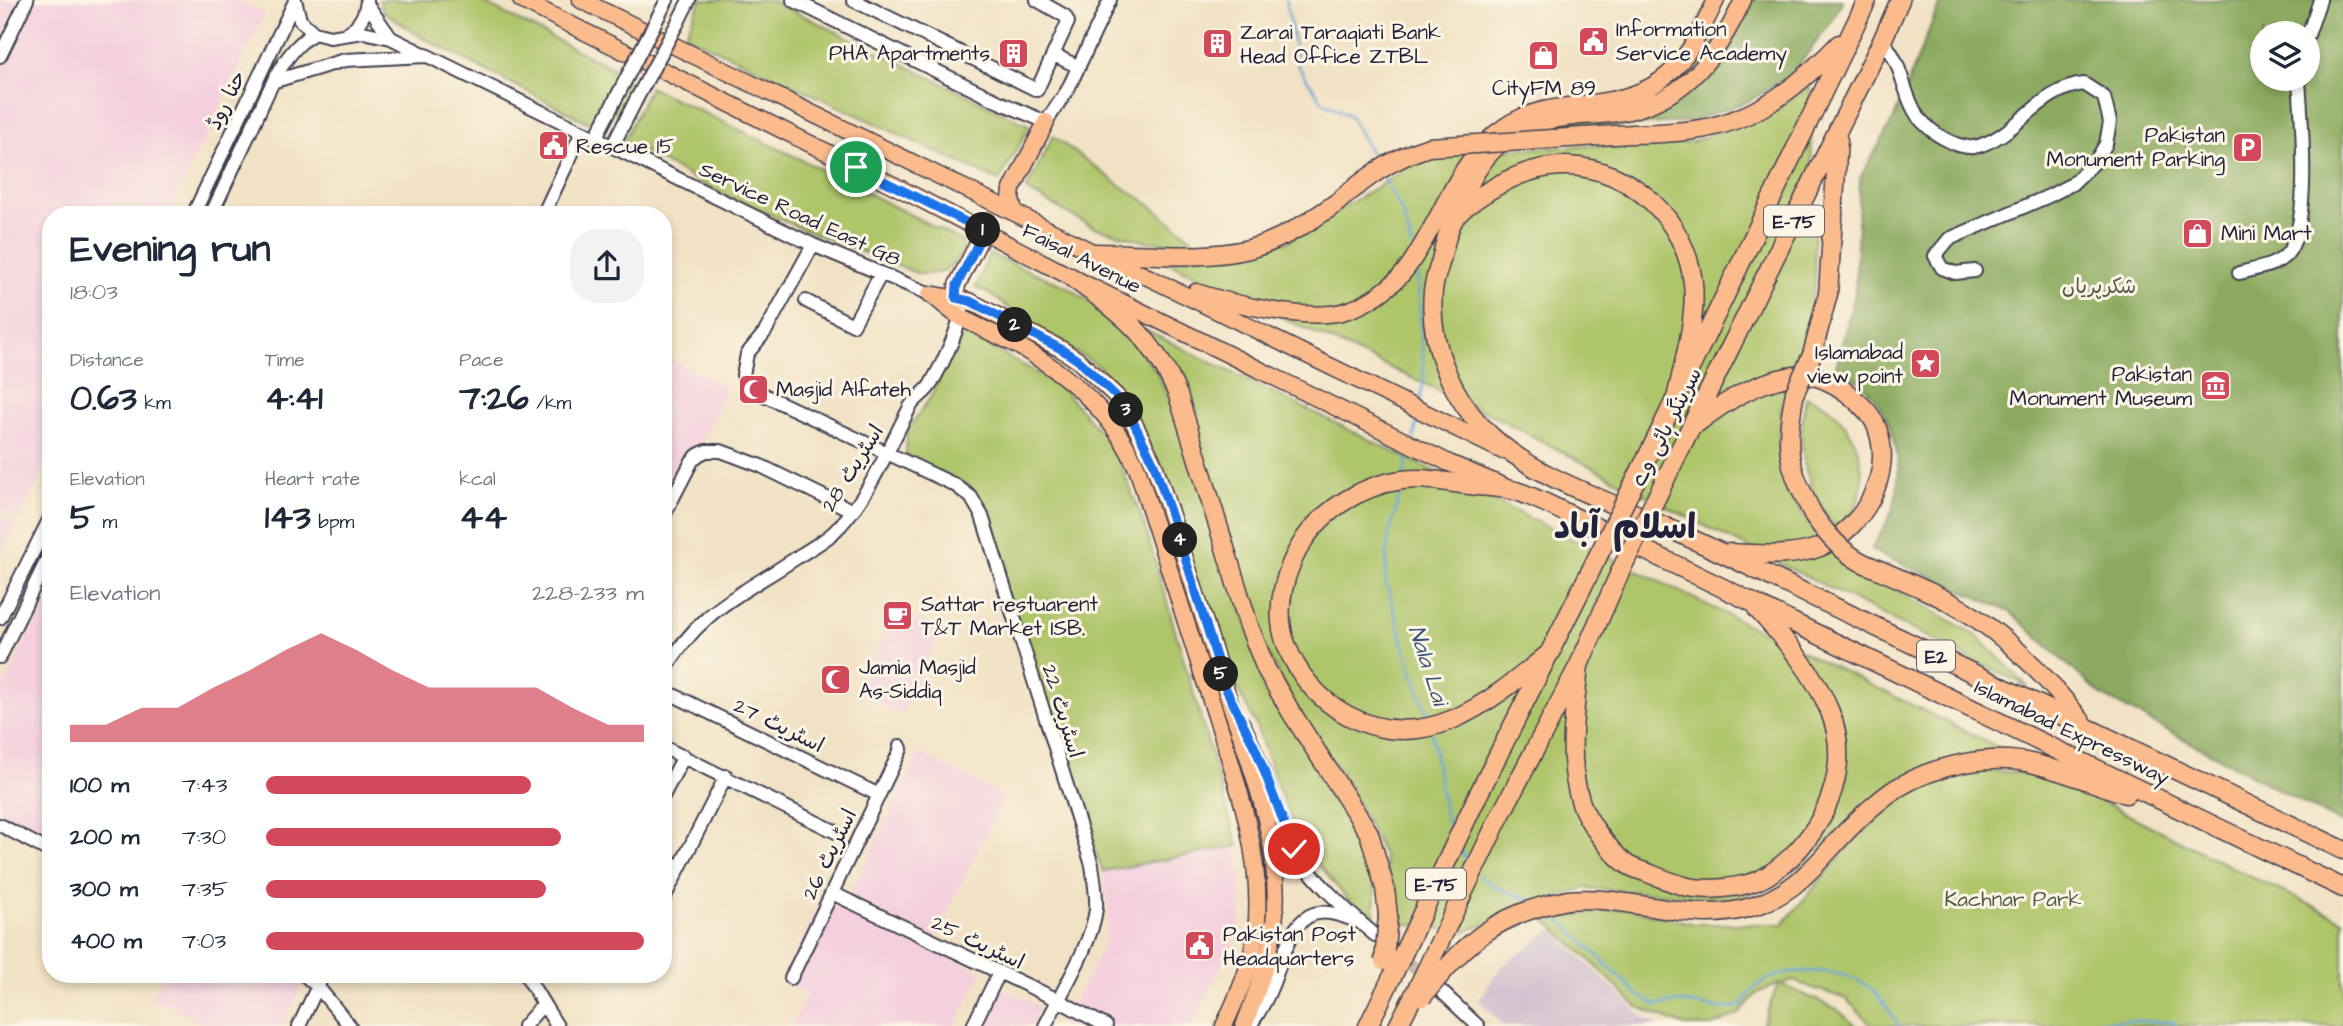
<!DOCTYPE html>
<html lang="en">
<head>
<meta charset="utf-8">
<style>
  :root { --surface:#fff; --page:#f2f2f3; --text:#1f2937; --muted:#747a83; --accent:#d1495b }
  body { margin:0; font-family:"Architects Daughter","Playpen Sans Arabic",sans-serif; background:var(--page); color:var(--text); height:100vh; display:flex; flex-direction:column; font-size:26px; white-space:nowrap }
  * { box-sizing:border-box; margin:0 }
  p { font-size:23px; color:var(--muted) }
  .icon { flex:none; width:38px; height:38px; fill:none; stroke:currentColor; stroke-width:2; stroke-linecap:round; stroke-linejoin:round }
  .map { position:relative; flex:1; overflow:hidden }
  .sheet { position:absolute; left:42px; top:206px; width:630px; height:777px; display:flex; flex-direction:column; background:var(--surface); border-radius:28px; box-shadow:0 4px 10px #0003 }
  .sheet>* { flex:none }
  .tools { position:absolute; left:2250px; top:21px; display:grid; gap:14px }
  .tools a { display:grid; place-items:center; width:70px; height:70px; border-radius:50%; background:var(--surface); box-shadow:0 4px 10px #0003; font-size:35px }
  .pin { position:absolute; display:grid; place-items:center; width:60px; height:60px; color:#fff; margin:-30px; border:4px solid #fff; border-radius:50%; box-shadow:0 2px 7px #0007 }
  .km { position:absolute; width:35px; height:35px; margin:-18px; border-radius:50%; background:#222; color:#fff; font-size:19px; line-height:35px; text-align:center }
  .round { display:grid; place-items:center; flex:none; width:74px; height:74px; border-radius:28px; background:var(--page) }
  .headline { display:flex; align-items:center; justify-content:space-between; height:119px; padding:0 28px }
  h1 { font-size:38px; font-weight:700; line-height:52px }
  .stats { display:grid; grid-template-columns:repeat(3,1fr); gap:10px; height:119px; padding:7px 28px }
  .stats div { display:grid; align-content:center }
  .stats b { font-size:35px; font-weight:700 }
  .stats small { font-size:19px; font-weight:400 }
  .stats p { font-size:19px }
  .chart { height:196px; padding:14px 28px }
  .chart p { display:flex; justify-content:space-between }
  .chart svg { width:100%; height:126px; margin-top:7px; fill:var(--accent); opacity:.7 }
  ul { padding:0 28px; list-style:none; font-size:23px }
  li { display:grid; grid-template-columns:112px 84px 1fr; align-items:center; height:52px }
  li i { height:18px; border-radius:9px; background:var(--accent) }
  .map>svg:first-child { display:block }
</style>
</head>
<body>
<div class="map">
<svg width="2343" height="1026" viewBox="0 0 2343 1026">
  <rect width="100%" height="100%" fill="#fcf5e5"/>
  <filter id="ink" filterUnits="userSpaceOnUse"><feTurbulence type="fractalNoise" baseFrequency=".0143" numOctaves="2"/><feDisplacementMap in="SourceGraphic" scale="14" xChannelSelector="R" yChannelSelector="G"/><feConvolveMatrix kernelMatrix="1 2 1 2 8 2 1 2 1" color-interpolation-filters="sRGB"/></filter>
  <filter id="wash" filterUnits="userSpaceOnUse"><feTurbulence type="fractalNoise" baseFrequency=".00686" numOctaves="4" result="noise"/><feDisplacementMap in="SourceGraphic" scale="28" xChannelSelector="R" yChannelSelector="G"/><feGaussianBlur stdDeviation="1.57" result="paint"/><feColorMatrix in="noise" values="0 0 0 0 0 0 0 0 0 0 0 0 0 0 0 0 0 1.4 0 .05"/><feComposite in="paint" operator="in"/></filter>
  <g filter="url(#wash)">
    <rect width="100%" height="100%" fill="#f2e2c5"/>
    <path fill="#f4cfdd" d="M0,0H237L265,14L167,215H51V454L19,519L0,510Z
      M663,355L727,388L663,520Z
      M0,516L16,524L0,557Z
      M44,603L51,606V835L0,811V694Z
      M897,610L941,631L901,715L857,693Z
      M919,753L1004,796L934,940L848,900Z
      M1234,847L1241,878V927L1192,1026H1061L1105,943L1109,916L1103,871Z
      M822,899L982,972L955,1026H791L807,995L782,981Z
      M163,975H297L304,982L281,1026H207L151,997Z
      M999,987L1040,1006L1030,1026H980Z"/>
    <path fill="#d0bdcd" d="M1552,929L1645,1019L1659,1026H1504L1479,1000L1500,968Z"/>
    <path fill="#afc56a" stroke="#687452" stroke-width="2" d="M379,0H478L624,74L637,98L595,126L421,37L383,11Z
      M701,0H771L1030,126L999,181L685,35Z
      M1810,86L1815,283L1803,344L1781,408L1779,449L1784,474L1793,496L1808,523L1836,555L1977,636L2028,687L1681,514L1496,417L1298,325L1164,260L1287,242L1434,152L1692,142L1772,112Z
      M650,87L798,158L962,241L963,250C951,270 943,275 919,274L798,227L715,191L624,140Z
      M1053,136L1121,186L1145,201L1197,243L1148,242L1093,227L1026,190Z
      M989,254L1070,288L1116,322L1157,372L1180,428L1270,692L1341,808L1363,848L1375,890L1374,922L1354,907L1302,845L1281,795L1255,723L1231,676L1133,411L1099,366L1050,337L988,293L976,288Z
      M962,331L1060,386L1115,449L1145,527L1238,846L1103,871L1082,820L996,562L990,516L969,486L910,458L906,453L907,431L930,398Z
      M1147,331L2002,749L1893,782L1800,867L1738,899L1584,888L1463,932L1395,922L1384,856L1349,785L1300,714L1260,638Z
      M1806,397C1845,408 1869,454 1860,494C1857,509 1847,519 1837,530C1805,486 1795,451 1806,397Z
      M1988,771L2048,774L2247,875L2343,920V1026H1873L1846,999L1793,981L1780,984L1837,1009L1856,1026H1762L1778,984L1757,993L1739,1014L1712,1026H1685L1636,1006L1589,959L1545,920L1625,908L1695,924H1783L1852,843L1897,800L1942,782Z"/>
    <path fill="#8baa5e" stroke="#56664c" stroke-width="2" fill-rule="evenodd" d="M1743,0H1843L1832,21L1792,74L1749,101L1692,121L1619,126H1542L1669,104Z
      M1941,0H2343V824L2101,695L2010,612L1871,550C1878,537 1887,525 1892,511C1907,469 1895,417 1863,385C1856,378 1845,373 1836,367L1855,293L1860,178L1893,120ZM2263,33H2308V79H2263Z"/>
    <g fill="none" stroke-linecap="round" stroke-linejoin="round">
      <path stroke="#64a5d7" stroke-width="2.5" d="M1286,0L1298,66L1322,101L1350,116L1377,164
        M1383,176L1403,214L1412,247
        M1417,267L1424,378L1420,403
        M1414,438L1418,417
        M1403,475L1410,451
        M1401,488L1388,540L1385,579L1409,663L1430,721
        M1432,734L1443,805L1451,834
        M1460,849L1469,864
        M1480,876L1495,887L1534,902
        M1548,912L1568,927L1639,996L1656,1005L1682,1002L1720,1009L1741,1006C1745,1000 1749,993 1754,988C1780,965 1836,968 1864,984C1879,992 1890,1012 1899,1026
        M2072,1026C2104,1018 2138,1021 2172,1022L2176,1026"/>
    </g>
  </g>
  <g filter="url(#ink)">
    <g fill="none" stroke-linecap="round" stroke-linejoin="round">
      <path stroke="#c8bca9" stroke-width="12" stroke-dasharray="12 6" stroke-linecap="butt" d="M1381,940L1429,980"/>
      <defs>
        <path id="minor" d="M295,0L300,20L314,33L330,37L363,32L391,38L813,245L930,294
          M793,0L997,101L1046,122L1067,91L1110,0
          M853,0L1037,90L1068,22L1065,16L1037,0
          M367,4L391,38
          M659,15L667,0
          M677,24L689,0
          M346,34C359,26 366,15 367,0
          M2308,35L2320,0
          M1882,41C1903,61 1902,95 1919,118C1926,126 1934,133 1943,138C1952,143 1964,148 1974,147C2016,138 2038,89 2084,84L2104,97L2110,122L2106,144L2095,162L2072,184L2049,196L1949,239L1935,256L1942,268L1955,273L1975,271
          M1054,55L1079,67
          M0,56L27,0
          M275,81L345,60L426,56
          M595,139L627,77
          M612,147L637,98
          M193,215L295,1
          M211,215C224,187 237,160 250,132C266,98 281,52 314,33
          M543,215L582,132
          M813,245L765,332L747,354L743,375L749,388L955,485L971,497L982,516L1092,865C1094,880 1097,895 1096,909C1092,944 1061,993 1045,1026
          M2239,273C2254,269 2273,267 2285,256C2313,230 2301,117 2299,79
          M806,301L853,325L881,274
          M663,517L692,461L698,455L706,451H721L761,466L853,511
          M0,618L51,516
          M0,657L51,551
          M663,674C699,608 744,594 802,554C812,548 824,541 833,533C868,500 888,449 910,407C915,398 926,393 931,384C945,360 960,327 964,300
          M663,690L879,795
          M1243,723C1264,764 1273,809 1294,849C1306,873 1353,917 1375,935
          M663,747L836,832
          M663,796L684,756
          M0,825L51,852
          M663,859L680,867
          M832,893L1058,1000L1106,1026
          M663,900L726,776
          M304,975L317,986L350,1026
          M526,975L546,1008
          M791,978L901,749L900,746
          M1441,991L1478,1026
          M299,1026L323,975
          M524,1026L540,1008H546L557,1026
          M973,1026L999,973
          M1250,1026C1258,1014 1266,1001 1271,988C1280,968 1288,927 1309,916C1325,908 1342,916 1357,921"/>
        <path id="major" d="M521,0L903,190L1071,277L1449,463L1503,486
          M581,0L1015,213L1094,253L1150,278L1503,451
          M1015,213L1011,199L1012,189L1046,122
          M1455,215C1467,191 1477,165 1497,147C1521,125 1549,119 1581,116C1596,115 1613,115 1629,111C1690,96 1718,54 1743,0
          M1196,292C1234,304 1303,321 1342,312C1366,306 1393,287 1408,267C1420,250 1430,231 1440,212C1457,179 1474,146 1507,125C1530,110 1557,107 1583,104C1663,96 1683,70 1716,0
          M930,294L969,301L1061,349L1079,361L1116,396L1131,417L1154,464C1179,538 1202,613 1225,687C1248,760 1281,836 1275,914C1272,953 1258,989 1244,1026
          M932,295C942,303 951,312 962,318C978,327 995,334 1011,342C1067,372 1114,412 1138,471C1161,545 1185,619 1209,694C1232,767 1265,854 1256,931C1252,965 1238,995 1224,1026
          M956,298L957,285L984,231"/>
        <path id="highway" d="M1615,135C1646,133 1680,134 1711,127C1764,115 1802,82 1839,44
          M1094,253C1143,253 1202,261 1249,249C1280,241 1309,222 1335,204
          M1071,277C1122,314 1152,335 1178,395L1249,626L1266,669L1291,712L1369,833L1385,888L1388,916
          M1812,355L1828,294L1838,140
          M1795,392C1784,448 1787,466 1814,516
          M1675,404C1682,367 1697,321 1693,283C1686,220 1632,168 1567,166C1540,165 1513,176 1490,190C1479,197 1460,208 1453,221C1447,232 1444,247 1441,260C1438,270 1434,281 1433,291C1428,345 1453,401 1492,437C1534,475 1592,495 1643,517C1673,530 1703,544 1732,558C1936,655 2139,753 2343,850
          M1696,424C1727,400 1760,379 1801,375C1816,374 1834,383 1846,392C1857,401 1872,413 1877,428C1894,474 1864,528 1820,547C1792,558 1759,554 1729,553
          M1659,433L1867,0
          M1684,441L1882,41L1900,0
          M1861,562C1898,578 1939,594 1973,616C2015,644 2054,685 2084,725
          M1552,651C1492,700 1427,758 1347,715C1319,700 1297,674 1286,644C1273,609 1285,568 1305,538C1331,502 1376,478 1421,479C1437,480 1453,483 1469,485C1484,487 1502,487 1516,491C1541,499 1565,513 1589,524C1657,555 1723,588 1790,621C1974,710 2158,800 2343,888
          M1579,665C1575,710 1566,759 1581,803C1587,821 1609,850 1624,862C1630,868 1640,870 1648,873C1661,878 1675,884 1688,887C1707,891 1744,888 1761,879C1772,874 1782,865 1791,857C1829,820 1851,764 1830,712C1814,672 1786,641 1757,609
          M1479,793L1597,558
          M1498,820L1579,665L1621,570
          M1568,900C1630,894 1690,926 1751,907C1792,895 1814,867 1841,837C1858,819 1877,801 1897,788C1935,765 1992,753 2035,764C2066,772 2096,784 2126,794
          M1368,1026L1393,975
          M1398,1026L1418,987"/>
      </defs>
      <use href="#minor" stroke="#413f50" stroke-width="16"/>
      <use href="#major" stroke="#413f50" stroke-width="19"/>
      <use href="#highway" stroke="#413f50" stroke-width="21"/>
      <use href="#minor" stroke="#fff" stroke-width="12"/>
      <use href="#major" stroke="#fbbb8d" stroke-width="16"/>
      <use href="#highway" stroke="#fbbb8d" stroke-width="18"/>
      <defs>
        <path id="minor-bridge" d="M627,77L659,15
          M637,98L677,24"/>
        <path id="highway-bridge" d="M1335,204C1366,178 1390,159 1429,147L1615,135
          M1795,392L1812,355
          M1814,516C1827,535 1841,551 1861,562
          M1597,558L1659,433
          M1621,570L1684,441
          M1384,961L1388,916
          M1393,975L1479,793
          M1418,987L1498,820
          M1422,997C1467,941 1495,914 1568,900"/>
      </defs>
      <use href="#minor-bridge" stroke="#413f50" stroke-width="16" stroke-linecap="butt"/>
      <use href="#highway-bridge" stroke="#413f50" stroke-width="21" stroke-linecap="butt"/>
      <use href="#minor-bridge" stroke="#fff" stroke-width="12"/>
      <use href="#highway-bridge" stroke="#fbbb8d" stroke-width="18"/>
    </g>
  </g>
  <g fill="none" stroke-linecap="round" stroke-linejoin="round" filter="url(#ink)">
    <defs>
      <path id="route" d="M856,167L984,231L957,285L956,298L970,301L1061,349L1079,361L1116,396L1131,417L1154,464L1180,541L1226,689L1256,750L1294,849"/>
    </defs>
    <use href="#route" stroke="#fff" stroke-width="14"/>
    <use href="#route" stroke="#1a73e8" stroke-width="9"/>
  </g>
  <defs>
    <symbol id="civic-square" viewBox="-11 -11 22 22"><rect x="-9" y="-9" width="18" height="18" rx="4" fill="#d1495b" stroke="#fcf5e5"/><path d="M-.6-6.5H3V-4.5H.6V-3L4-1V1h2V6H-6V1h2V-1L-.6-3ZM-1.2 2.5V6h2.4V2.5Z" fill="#fff"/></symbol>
    <symbol id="building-square" viewBox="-11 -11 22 22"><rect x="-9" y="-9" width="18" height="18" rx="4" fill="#d1495b" stroke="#fcf5e5"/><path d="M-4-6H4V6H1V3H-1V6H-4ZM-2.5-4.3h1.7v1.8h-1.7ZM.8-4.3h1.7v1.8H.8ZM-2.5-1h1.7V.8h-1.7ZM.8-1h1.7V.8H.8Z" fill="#fff"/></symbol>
    <symbol id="shop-square" viewBox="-11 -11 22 22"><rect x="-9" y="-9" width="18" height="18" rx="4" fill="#d1495b" stroke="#fcf5e5"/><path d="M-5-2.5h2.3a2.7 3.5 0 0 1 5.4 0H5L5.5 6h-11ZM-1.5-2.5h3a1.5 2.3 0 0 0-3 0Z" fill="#fff"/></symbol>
    <symbol id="parking-square" viewBox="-11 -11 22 22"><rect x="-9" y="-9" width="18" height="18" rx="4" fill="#d1495b" stroke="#fcf5e5"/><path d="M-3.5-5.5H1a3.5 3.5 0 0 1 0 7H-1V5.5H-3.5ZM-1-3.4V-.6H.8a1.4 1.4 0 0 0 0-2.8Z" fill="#fff"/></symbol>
    <symbol id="sight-square" viewBox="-11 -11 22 22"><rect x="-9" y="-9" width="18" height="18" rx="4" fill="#d1495b" stroke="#fcf5e5"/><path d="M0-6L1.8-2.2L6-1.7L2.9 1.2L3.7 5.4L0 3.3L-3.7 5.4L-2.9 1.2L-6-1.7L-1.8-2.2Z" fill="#fff"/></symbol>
    <symbol id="museum-square" viewBox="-11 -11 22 22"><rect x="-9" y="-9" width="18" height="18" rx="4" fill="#d1495b" stroke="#fcf5e5"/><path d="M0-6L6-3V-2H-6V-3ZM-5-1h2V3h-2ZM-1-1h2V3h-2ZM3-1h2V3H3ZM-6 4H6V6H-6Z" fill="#fff"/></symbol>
    <symbol id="mosque-square" viewBox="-11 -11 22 22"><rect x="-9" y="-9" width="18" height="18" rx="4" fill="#d1495b" stroke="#fcf5e5"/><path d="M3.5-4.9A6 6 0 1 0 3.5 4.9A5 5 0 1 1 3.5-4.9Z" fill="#fff"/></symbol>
    <symbol id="cafe-square" viewBox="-11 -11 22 22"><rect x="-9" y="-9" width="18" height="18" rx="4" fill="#d1495b" stroke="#fcf5e5"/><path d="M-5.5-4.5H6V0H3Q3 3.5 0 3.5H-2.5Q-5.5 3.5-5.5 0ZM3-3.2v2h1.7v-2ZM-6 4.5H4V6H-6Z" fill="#fff"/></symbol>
  </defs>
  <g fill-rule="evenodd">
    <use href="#civic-square" x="1576" y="24" width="35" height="35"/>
    <use href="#building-square" x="1200" y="26" width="35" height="35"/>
    <use href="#building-square" x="996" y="36" width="35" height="35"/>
    <use href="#shop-square" x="1526" y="38" width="35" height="35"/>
    <use href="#civic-square" x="536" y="128" width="35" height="35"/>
    <use href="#parking-square" x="2230" y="130" width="35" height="35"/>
    <use href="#shop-square" x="2180" y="216" width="35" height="35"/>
    <use href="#sight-square" x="1908" y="346" width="35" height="35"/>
    <use href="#museum-square" x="2198" y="368" width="35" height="35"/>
    <use href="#mosque-square" x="736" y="372" width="35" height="35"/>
    <use href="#cafe-square" x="880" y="598" width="35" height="35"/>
    <use href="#mosque-square" x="818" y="662" width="35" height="35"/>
    <use href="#civic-square" x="1182" y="928" width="35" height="35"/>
  </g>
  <g text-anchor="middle" stroke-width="6" stroke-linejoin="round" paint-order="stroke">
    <g fill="#fcf5e5" stroke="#63616e" stroke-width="2">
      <rect x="1764" y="205.5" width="60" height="31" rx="5"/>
      <rect x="1917" y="640.5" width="38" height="31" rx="5"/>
      <rect x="1406" y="868.5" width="60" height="31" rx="5"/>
    </g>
    <g font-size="19" font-weight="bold" fill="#22223b">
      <text x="1794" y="228">E-75</text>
      <text x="1936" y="663">E2</text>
      <text x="1436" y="891">E-75</text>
    </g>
    <g font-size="21" fill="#22223b" stroke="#fcf5e5" text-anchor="start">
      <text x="1616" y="36">Information<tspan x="1616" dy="24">Service Academy</tspan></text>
      <text x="1240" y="39">Zarai Taraqiati Bank<tspan x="1240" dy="24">Head Office ZTBL</tspan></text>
      <text x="990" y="60" text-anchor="end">PHA Apartments</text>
      <text x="1544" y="95" text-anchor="middle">CityFM 89</text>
      <text x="2225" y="142" text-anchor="end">Pakistan<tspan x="2225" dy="24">Monument Parking</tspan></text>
      <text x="576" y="153">Rescue 15</text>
      <text x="2221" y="240">Mini Mart</text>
      <text x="1903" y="359" text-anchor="end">Islamabad<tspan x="1903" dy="24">view point</tspan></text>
      <text x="2192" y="381" text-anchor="end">Pakistan<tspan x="2192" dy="24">Monument Museum</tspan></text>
      <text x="776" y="396">Masjid Alfateh</text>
      <text x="921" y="611">Sattar restuarent<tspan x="921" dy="24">T&amp;T Market ISB.</tspan></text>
      <text x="859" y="674">Jamia Masjid<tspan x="859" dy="24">As-Siddiq</tspan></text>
      <text x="1223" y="941">Pakistan Post<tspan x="1223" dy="24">Headquarters</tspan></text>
    </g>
    <g font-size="21" fill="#22223b" stroke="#fcf5e5">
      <text transform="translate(226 100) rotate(-64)" y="7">حنا روڈ</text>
      <text transform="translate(800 214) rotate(25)" y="7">Service Road East G8</text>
      <text transform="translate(1082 258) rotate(27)" y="7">Faisal Avenue</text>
      <text transform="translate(1666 427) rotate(-63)" y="7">سرینگر ہائی وے</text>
      <text transform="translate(852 468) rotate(-58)" y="7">اسٹریٹ 28</text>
      <text transform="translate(1063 711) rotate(73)" y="7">اسٹریٹ 22</text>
      <text transform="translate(779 725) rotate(26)" y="7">اسٹریٹ 27</text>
      <text transform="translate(2072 732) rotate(26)" y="7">Islamabad Expressway</text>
      <text transform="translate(829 854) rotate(-64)" y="7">اسٹریٹ 26</text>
      <text transform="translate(978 942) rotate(25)" y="7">اسٹریٹ 25</text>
    </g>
    <g font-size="21" fill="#535b4b" stroke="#fcf5e5">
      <text x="2099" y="293">شکرپریاں</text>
      <text x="2013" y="906">Kachnar Park</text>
    </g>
    <g font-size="23" font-style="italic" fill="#3c5679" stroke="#fcf5e5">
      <text transform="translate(1429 665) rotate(72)" y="8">Nala Lai</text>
    </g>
    <g font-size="35" font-weight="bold" fill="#22223b" stroke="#fcf5e5">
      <text x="1625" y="538">اسلام آباد</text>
    </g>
  </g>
</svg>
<div class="tools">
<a><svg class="icon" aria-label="layers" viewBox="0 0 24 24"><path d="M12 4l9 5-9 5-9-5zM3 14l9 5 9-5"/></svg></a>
</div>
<div class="pin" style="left:856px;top:167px;background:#1e9e55"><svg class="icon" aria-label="arrive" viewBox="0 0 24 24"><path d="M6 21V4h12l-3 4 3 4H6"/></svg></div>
<div class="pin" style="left:1294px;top:849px;background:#d93025"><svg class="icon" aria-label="check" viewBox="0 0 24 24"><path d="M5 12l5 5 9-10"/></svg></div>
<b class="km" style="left:983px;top:230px">1</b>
<b class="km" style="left:1015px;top:325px">2</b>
<b class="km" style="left:1126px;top:410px">3</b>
<b class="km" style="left:1180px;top:540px">4</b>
<b class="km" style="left:1221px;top:674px">5</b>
<section class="sheet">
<div class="headline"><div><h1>Evening run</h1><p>18:03</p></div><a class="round"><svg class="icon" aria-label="share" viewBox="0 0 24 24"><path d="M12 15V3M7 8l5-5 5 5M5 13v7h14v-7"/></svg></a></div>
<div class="stats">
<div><p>Distance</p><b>0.63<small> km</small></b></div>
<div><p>Time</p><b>4:41</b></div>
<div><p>Pace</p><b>7:26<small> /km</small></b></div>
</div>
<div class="stats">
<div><p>Elevation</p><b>5<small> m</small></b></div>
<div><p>Heart rate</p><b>143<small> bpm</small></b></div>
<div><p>kcal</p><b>44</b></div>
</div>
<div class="chart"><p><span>Elevation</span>228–233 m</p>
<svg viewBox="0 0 160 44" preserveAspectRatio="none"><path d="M0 44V38L10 38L20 32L30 32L40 25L50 19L60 12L70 6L80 12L90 19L100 25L110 25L120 25L130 25L140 32L150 38L160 38V44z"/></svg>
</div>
<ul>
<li><b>100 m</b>7:43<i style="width:70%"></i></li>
<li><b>200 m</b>7:30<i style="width:78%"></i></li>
<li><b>300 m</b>7:35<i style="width:74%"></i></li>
<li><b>400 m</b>7:03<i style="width:100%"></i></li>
</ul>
</section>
</div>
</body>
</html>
